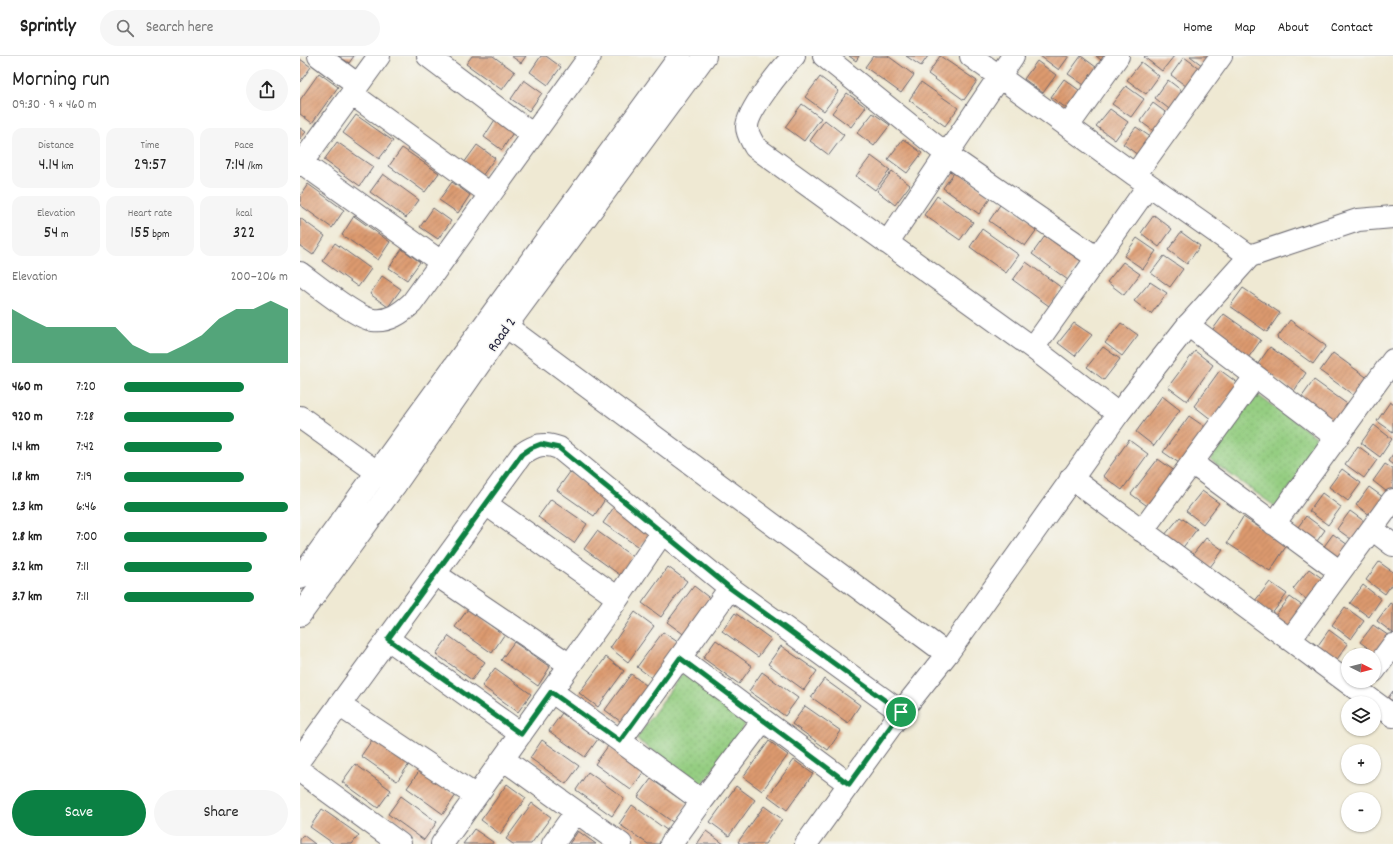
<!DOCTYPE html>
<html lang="en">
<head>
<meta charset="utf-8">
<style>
  :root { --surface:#fff; --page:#f6f6f6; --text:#222; --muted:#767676; --line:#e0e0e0; --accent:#0b8043 }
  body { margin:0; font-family:Dekko,sans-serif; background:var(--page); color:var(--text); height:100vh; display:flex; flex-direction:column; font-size:15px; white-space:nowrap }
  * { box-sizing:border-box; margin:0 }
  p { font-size:13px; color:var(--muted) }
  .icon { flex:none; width:22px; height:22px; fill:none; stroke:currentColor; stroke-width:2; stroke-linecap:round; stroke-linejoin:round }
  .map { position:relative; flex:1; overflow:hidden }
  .drawer { display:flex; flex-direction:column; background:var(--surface); width:300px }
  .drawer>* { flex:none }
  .needle { width:26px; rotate:96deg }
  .fabs { position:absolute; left:1041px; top:592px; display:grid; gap:8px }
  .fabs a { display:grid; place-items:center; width:40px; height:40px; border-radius:50%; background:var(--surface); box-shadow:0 1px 3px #0004; font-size:20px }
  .pin { position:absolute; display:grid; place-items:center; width:34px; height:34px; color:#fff; margin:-17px; border:2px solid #fff; border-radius:50%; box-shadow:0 1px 4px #0007 }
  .round { display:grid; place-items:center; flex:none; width:42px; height:42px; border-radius:21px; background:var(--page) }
  .summary { display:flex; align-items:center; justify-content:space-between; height:68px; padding:0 12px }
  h1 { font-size:22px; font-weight:600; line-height:30px }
  .figures { display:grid; grid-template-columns:repeat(3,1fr); gap:6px; height:68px; padding:4px 12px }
  .figures div { display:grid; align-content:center; border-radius:10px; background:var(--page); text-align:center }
  .figures b { font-size:17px; font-weight:600 }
  .figures small { font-size:11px; font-weight:400 }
  .figures p { font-size:11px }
  .chart { height:112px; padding:8px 12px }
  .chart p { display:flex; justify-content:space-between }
  .chart svg { width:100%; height:72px; margin-top:4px; fill:var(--accent); opacity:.7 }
  .primary-button { display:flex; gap:8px; margin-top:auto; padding:8px 12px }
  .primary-button a { flex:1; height:46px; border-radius:24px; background:var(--accent); color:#fff; font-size:16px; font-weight:600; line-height:46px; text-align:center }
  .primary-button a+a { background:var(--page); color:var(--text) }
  ul { padding:0 12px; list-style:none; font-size:13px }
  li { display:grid; grid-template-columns:64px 48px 1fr; align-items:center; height:30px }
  li i { height:10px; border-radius:5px; background:var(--accent) }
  header { display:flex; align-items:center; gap:24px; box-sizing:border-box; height:56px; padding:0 20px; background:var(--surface); border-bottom:1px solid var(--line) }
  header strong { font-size:19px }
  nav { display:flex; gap:22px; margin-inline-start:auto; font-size:14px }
  .search { width:280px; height:36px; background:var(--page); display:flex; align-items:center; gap:10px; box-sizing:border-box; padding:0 14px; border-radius:22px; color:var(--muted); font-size:15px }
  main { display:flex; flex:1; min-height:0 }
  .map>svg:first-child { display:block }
</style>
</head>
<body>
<header>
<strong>Sprintly</strong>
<div class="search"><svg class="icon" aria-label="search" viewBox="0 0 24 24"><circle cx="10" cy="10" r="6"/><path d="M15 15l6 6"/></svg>Search here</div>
<nav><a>Home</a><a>Map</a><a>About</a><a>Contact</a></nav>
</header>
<main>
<section class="drawer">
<div class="summary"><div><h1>Morning run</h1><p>09:30 · 9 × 460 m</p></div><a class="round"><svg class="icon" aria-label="share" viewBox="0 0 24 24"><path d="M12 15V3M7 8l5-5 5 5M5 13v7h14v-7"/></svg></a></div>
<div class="figures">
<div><p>Distance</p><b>4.14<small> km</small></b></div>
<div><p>Time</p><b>29:57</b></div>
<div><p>Pace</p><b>7:14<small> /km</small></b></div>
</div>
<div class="figures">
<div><p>Elevation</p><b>54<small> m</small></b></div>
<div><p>Heart rate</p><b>155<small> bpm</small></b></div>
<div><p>kcal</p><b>322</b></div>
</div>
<div class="chart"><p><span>Elevation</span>200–206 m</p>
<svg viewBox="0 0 160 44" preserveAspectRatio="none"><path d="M0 44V11L10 17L20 22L30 22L40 22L50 22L60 22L70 33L80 38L90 38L100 33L110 27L120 17L130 11L140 11L150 6L160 11V44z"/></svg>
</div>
<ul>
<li><b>460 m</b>7:20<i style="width:73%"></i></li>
<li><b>920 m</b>7:28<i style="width:67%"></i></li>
<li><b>1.4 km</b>7:42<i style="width:60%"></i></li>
<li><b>1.8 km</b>7:19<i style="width:73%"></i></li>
<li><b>2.3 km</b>6:46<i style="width:100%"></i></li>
<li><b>2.8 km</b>7:00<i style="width:87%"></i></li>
<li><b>3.2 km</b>7:11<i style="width:78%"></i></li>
<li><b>3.7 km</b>7:11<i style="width:79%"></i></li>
</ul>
<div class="primary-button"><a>Save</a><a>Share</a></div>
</section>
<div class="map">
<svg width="1093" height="788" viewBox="0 0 1093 788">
  <defs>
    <pattern id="park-dots" width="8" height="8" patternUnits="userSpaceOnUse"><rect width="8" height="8" fill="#95ce82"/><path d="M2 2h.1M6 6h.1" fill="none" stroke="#80b171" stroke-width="1.8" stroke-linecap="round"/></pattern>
    <pattern id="building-hatch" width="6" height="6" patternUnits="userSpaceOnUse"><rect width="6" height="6" fill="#dc9a6e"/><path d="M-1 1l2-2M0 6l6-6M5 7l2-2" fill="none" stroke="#b27d5c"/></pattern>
  </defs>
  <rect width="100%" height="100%" fill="#f6f6f2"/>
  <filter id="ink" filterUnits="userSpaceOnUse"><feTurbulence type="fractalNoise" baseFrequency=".025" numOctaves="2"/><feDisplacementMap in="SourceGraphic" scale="8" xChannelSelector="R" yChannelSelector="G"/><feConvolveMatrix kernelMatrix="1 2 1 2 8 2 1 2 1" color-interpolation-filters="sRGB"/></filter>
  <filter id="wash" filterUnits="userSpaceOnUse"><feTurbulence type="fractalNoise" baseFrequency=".012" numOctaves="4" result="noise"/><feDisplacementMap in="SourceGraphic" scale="16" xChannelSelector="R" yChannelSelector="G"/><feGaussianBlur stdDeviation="0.9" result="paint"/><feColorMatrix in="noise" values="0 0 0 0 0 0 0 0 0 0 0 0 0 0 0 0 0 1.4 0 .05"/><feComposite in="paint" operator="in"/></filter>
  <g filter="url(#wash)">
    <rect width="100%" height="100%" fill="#efe9d3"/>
    <path fill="url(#park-dots)" stroke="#5c785e" d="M956,338L1022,385L976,451L910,404Z
      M383,616L449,663L402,729L336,683Z"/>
    <g id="blocks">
      <path fill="url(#building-hatch)" d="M38,0H54L49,7Z
        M172,0H193L215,16L202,34L166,8Z
        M211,0H226L221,7Z
        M241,0H246L261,11L248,29L230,16Z
        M549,0H559L556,5Z
        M573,0H588L614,19L601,37L565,11Z
        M606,0H628L621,10Z
        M640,0L677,25L664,44L628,18Z
        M740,0H769L759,14Z
        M781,0L800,14L787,31L768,18Z
        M796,0H810L805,7Z
        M845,0H874L862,15L844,1Z
        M890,0H916L907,13Z
        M884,1L903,15L890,33L871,19Z
        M0,3L11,11L0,26Z
        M737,5L756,19L743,37L724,23Z
        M841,6L859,20L846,38L827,24Z
        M19,17L38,31L12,67L0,58V44Z
        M520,21L539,35L524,55L505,41Z
        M764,23L783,37L770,55L751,41Z
        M224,24L242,37L229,55L211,43Z
        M868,24L886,38L873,56L855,42Z
        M621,26L658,52L645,70L609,44Z
        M826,30L844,43L831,61L812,48Z
        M547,37L566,51L551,71L532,57Z
        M853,47L872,61L859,79L840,65Z
        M502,48L521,62L504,85L485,71Z
        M810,53L828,66L815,84L796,70Z
        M573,57L590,69L574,90L557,77Z
        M56,59L93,85L79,103L43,77Z
        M196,62L214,75L202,94L184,81Z
        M525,64L544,79L529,99L510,85Z
        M836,71L855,84L842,102L823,88Z
        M0,72L6,76L0,83Z
        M603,83L622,97L607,117L588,103Z
        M37,86L73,111L60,130L24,104Z
        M177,89L195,102L182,120L164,107Z
        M102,92L139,117L125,136L89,110Z
        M571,100L590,114L575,134L556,120Z
        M656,114L692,140L679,158L643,132Z
        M592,115L610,129L595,149L577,135Z
        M83,118L119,144L106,162L70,136Z
        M152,126L170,139L158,157L139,144Z
        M8,128L44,154L32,172L0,149V140Z
        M637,140L673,166L660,184L624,159Z
        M702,146L738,172L725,190L689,165Z
        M133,152L151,165L138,183L120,171Z
        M854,159L872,173L859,191L841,177Z
        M54,160L90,186L78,204L42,179Z
        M0,162L25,180L13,199L0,190Z
        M682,173L719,199L706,217L670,191Z
        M881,176L900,190L887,208L868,194Z
        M745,180L781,205L768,224L732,198Z
        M837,182L856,195L843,213L824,200Z
        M35,187L71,213L58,231L22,205Z
        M102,193L120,206L107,224L89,212Z
        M864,200L883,213L870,231L851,217Z
        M726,206L762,232L749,250L713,224Z
        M823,206L840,218L824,239L807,226Z
        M82,220L101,233L88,251L70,238Z
        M850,226L867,237L851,258L834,245Z
        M943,232L980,257L967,276L930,250Z
        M924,258L961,284L948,302L911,276Z
        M990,264L1026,290L1013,308L977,282Z
        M774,267L792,279L775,300L758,287Z
        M821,267L838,279L822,300L805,287Z
        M803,291L820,303L804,324L787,311Z
        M970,291L1006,317L994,335L957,309Z
        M895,295L913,309L887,345L868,331Z
        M1033,297L1069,323L1056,341L1020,315Z
        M920,314L939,328L912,364L894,350Z
        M1014,324L1050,350L1037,368L1001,342Z
        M862,340L880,354L854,390L836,376Z
        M1090,346L1093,348V376L1077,365Z
        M889,360L908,373L882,409L863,396Z
        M1074,369L1092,383L1080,401L1061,387Z
        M829,384L848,398L822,434L803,420Z
        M1058,390L1077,404L1064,422L1045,408Z
        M1093,398V409L1088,405Z
        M858,403L876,416L850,452L831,438Z
        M1085,408L1093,413V437L1091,439L1073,425Z
        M1042,413L1061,427L1048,445L1029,431Z
        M270,416L306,442L294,460L257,434Z
        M1069,431L1087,444L1074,462L1056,449Z
        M902,435L919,447L903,468L886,455Z
        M1022,437L1041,451L1028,469L1009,455Z
        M251,443L287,468L274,487L238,461Z
        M316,448L353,474L340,492L303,467Z
        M1050,455L1068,468L1055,486L1037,473Z
        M1006,460L1025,474L1012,492L993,478Z
        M880,461L897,473L881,494L864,480Z
        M943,461L987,489L970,515L927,487Z
        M297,475L333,501L320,519L284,493Z
        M1033,478L1052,492L1039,510L1020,496Z
        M906,482L923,494L907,515L890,502Z
        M1079,506L1093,516V526L1085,538L1066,524Z
        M368,511L387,525L361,561L342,547Z
        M1009,513L1026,525L1010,546L993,533Z
        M970,526L987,538L971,559L954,546Z
        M1063,529L1081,543L1069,561L1050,547Z
        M394,530L412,544L386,580L367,566Z
        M990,541L1007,553L991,574L974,561Z
        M1090,547L1093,549V577L1077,565Z
        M1045,551L1064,565L1051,583L1032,569Z
        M168,553L204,579L192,597L155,571Z
        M335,556L354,570L328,606L310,592Z
        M435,557L471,583L458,601L422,575Z
        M1073,569L1092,582L1079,600L1060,586Z
        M1029,574L1048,588L1035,606L1016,592Z
        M363,576L382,589L356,625L337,611Z
        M149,580L185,606L172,624L136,598Z
        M416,584L452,610L439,628L403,602Z
        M214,586L250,611L238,630L201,604Z
        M481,590L517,615L504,634L468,608Z
        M1056,592L1066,599H1051Z
        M306,601L324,615L298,651L279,637Z
        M1048,603V613L1043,610Z
        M195,612L231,638L218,656L182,630Z
        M462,616L498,642L485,660L449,635Z
        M331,618L350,632L324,668L305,654Z
        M524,623L560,649L548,667L511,641Z
        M1093,635V645L1088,642Z
        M505,650L541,675L528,694L492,668Z
        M262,657L298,683L285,701L249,675Z
        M74,681L110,707L97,725L61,700Z
        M242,684L279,710L266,728L230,702Z
        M469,685L488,699L462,735L443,721Z
        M308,690L344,715L331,734L295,708Z
        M494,704L513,718L487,754L468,740Z
        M55,708L91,734L78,752L42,726Z
        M120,714L156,739L143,758L107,732Z
        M288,716L324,742L312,760L276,734Z
        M351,723L387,748L374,767L338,741Z
        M207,728L226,742L200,778L181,764Z
        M436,730L455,744L429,780L410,766Z
        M101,740L137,766L124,784L88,758Z
        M232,747L251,761L231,788H213L206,783Z
        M332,749L368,775L359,788H348L319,768Z
        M464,750L482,763L465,788H441L438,786Z
        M22,753L59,779L52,788H34L10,771Z
        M174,773L193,786L192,788H163Z
        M278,775L296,788H269Z
        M406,775L424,788H397Z
        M3,779L15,788H0V784Z"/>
    </g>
  </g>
  <g filter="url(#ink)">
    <use href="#blocks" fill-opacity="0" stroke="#6a6870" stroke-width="1"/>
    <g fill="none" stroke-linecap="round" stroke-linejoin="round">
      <defs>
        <path id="minor" d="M19,0L58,29
          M128,0L233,79
          M494,0C482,12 447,55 447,71C447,78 452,85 455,91L733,292L818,358
          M524,0L646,98L797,202
          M671,0L835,119
          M921,0L835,119L950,200
          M52,38L190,138
          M768,70L818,0
          M2,107L141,206
          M0,109L79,0
          M587,187L713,0
          M0,217C15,228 57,262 73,264C89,266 101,257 112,247L290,0
          M888,269L1037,382
          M733,292L849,129
          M0,361L95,429
          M892,407L1040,516
          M771,422L1093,660
          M186,448L318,542
          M974,468L1093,304
          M1072,473L1093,489
          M842,475L955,321
          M135,518L270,609
          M430,532L601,656
          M88,583L221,678
          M990,584L1093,444
          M380,602L549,728
          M1074,615L1093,589
          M251,635L320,685
          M39,649L176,740
          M0,703L222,398C235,389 244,386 259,392L430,532L320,685L402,745L371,788
          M203,703L321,788
          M0,715L100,788
          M402,745L463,664
          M142,788L318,542L362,477
          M253,788L276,756"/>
        <path id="tertiary" d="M195,262L647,598
          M0,522L380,0
          M0,559L95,429L206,270L405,0
          M506,788L601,656L647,598L818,358L888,269L950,200L1058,164L1093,161"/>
      </defs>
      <use href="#minor" stroke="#6a6870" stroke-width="24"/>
      <use href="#tertiary" stroke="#6a6870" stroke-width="24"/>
      <use href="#minor" stroke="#fff" stroke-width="22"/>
      <use href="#tertiary" stroke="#fff" stroke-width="22"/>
    </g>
  </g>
  <g fill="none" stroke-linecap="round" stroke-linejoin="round" filter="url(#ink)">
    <defs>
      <path id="route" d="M241,388L259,392L430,532L601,656L549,728L380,602L320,685L251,636L221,678L88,583L222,398L231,392Z"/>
    </defs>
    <use href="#route" stroke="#fff" stroke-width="8"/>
    <use href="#route" stroke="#0b8043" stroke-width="5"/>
  </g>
  <g text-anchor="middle" stroke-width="3" stroke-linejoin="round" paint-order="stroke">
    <g font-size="15" fill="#22223b" stroke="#f6f6f2">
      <text transform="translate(201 278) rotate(-55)" y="5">Road 2</text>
    </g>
  </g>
</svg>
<div class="fabs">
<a><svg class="needle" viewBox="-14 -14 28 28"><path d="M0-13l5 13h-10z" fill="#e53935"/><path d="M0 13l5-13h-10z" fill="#767676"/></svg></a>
<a><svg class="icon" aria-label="layers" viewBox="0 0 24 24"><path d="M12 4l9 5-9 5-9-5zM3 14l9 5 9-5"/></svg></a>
<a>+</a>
<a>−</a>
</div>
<div class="pin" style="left:601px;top:656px;background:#1e9e55"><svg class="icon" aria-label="arrive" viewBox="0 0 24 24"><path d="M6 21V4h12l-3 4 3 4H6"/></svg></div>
</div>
</main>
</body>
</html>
